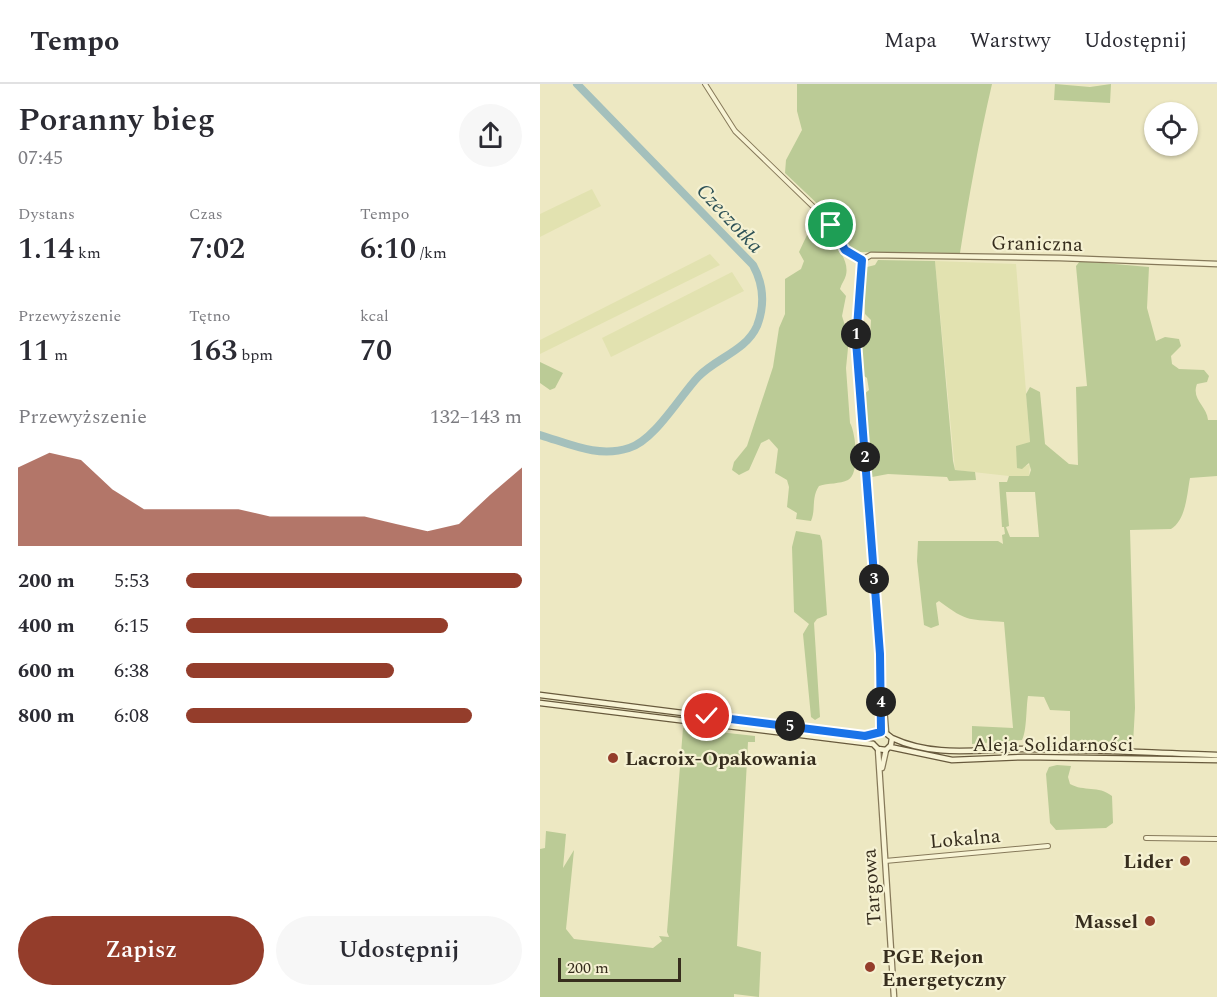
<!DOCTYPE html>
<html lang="pl">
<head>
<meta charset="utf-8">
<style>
  :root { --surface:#fff; --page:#f7f7f7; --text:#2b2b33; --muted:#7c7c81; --line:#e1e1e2; --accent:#943d2b }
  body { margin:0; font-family:Spectral,serif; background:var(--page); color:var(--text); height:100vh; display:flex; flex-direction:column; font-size:22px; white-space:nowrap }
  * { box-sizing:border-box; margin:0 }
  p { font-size:20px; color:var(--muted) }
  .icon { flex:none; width:33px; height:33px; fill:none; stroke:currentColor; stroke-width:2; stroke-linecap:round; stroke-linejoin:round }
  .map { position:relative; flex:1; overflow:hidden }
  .drawer { display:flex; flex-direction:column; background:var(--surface); width:540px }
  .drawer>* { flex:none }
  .buttons { position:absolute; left:604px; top:18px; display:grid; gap:12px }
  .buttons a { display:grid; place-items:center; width:54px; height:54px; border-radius:50%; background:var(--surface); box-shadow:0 2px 4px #0004; font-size:30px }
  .scale { position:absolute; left:18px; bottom:15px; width:123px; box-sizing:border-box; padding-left:6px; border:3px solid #372e1e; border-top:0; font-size:16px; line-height:21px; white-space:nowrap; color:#372e1e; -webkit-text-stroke:4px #f5f1d2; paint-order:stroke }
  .pin { position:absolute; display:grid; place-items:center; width:51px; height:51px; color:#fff; margin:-26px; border:3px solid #fff; border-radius:50%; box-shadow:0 2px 6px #0007 }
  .km { position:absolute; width:30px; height:30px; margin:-15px; border-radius:50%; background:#222; color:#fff; font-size:16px; line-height:30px; text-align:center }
  .round { display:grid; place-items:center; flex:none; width:63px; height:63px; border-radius:32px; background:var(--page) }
  .overview { display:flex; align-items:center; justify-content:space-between; height:102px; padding:0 18px }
  h1 { font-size:33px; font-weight:600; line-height:45px }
  .figures { display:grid; grid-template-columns:repeat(3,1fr); gap:9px; height:102px; padding:6px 18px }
  .figures div { display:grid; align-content:center }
  .figures b { font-size:30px; font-weight:600 }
  .figures small { font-size:16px; font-weight:400 }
  .figures p { font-size:16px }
  .chart { height:168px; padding:12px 18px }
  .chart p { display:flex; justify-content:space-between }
  .chart svg { width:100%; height:108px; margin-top:6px; fill:var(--accent); opacity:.7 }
  .button { display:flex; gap:12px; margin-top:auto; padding:12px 18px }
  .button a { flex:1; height:69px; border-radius:36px; background:var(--accent); color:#fff; font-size:24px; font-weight:600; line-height:69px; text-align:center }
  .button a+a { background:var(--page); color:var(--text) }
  ul { padding:0 18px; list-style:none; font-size:20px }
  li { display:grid; grid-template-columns:96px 72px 1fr; align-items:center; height:45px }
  li i { height:15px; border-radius:8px; background:var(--accent) }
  header { display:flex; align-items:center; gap:36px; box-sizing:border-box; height:84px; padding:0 30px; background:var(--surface); border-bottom:2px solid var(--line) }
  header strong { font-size:28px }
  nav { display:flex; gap:33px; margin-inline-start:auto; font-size:21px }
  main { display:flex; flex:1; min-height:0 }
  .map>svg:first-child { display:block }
</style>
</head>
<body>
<header>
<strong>Tempo</strong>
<nav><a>Mapa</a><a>Warstwy</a><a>Udostępnij</a></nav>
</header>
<main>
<section class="drawer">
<div class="overview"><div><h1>Poranny bieg</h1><p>07:45</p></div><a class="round"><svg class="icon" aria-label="share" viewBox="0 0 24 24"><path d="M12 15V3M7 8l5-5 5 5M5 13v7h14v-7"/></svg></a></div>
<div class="figures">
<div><p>Dystans</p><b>1.14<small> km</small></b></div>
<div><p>Czas</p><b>7:02</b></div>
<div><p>Tempo</p><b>6:10<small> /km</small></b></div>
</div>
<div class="figures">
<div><p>Przewyższenie</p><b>11<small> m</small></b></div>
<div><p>Tętno</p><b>163<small> bpm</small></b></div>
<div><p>kcal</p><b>70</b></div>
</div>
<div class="chart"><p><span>Przewyższenie</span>132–143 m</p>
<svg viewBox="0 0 160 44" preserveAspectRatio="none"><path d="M0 44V12L10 6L20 9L30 21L40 29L50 29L60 29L70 29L80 32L90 32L100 32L110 32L120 35L130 38L140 35L150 23L160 12V44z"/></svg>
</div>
<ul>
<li><b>200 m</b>5:53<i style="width:100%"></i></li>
<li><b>400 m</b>6:15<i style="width:78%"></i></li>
<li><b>600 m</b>6:38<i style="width:62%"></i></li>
<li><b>800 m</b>6:08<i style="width:85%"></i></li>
</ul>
<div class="button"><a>Zapisz</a><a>Udostępnij</a></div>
</section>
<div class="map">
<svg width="677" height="913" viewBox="0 0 677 913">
  <rect width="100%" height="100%" fill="#ede8c2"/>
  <path fill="#e2e2b0" d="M52,105L61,122L0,153V130Z
    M170,170L180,181L0,270V256Z
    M395,177L476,180L490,359L487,361L486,382L490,380L489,392H469L415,386Z
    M192,188L204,207L71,273L62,254Z"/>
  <path fill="#bbcb96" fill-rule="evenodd" d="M257,0H452C439,56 429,112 420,169L319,168L307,164L286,128L245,89L246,76L262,46L257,27Z
    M515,0L550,3L571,0L570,19L514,16Z
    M279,141L288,145C291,160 310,173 306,191C305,196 301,200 300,205L306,212L302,232L309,254L306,284L310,339C316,349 320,390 308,396C300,400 288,399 279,402C271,414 276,426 271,437L256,435L257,429L247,423L249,403L247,396L235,389L238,365L229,355L221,359L209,386L199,391L192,386L194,378L207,362L233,283L239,244L245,230V195L261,185L264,177L259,168L267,151Z
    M338,176L395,177L413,377L415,386L435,388L436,396L409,397L407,393L348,390L332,393L328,388L323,311L329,306L327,294L321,290L320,263L330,254L331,236L325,230L323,184L335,181Z
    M540,177L609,183L607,224L616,257L625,253L639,255L641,262L631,272L632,280L639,285L664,286L669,292L667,298L657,300C651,316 667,322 668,336H677V392L650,394C647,410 646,436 631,445L590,446L595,624L593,660L530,657V627L510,626L504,613L488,612C486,623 487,647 482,656L432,660V642L473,644L464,538C430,535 428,539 399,517L396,519L399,541L391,544L384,541L377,477L378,457H458L463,460L462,451L465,450L464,443H462L459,398H467L469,392H489L491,386L489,379L482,385L477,384L476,362L490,358L486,310L490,303L500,308L505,360L529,380L538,381L536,303L547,302L536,182ZM466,408H495L499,453H470L466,443L469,442Z
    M0,278L23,289L15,304L10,306L0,299Z
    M256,447L280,451L282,457L287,531L277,535L274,539L280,633L275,636L271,633L263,550L269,540L254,528L252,463Z
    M143,644L215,652V658H208L197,862L221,868L219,913L194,910V913H0V765L5,764L6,747L26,750L23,784L34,766L26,845L34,855L113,864L122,857L119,852L129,853L127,848Z
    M517,681L531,682L528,693L530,700C544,708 558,701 572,712L573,739L566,744L516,746L510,739L506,690L509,683Z"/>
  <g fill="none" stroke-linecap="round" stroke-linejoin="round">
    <path stroke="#a4c0bc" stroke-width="8" d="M0,351C30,360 58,374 89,364C114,357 140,312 158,293C176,274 206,267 217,242C225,221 224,201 213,181L37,0"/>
    <defs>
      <path id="minor" d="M165,0L195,47L288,137L305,166L322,176
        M606,754L677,755
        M345,777L508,762"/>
      <path id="tertiary" d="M341,648V627
        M346,648L316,270V243L322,176L331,171L520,174L677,180
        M338,665L354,913
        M342,684L346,666"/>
      <path id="secondary" d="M0,611L325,652L343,647L352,654L351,661L346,666L338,665L333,660
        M0,619L333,660
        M352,654C395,674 438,665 483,665C548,665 612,669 677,671
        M350,663L412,676L484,673L677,676"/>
    </defs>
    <use href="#minor" stroke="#86795a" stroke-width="6"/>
    <use href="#tertiary" stroke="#86795a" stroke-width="7"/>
    <use href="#secondary" stroke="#685a3d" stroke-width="7"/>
    <use href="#minor" stroke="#f8f4d5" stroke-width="4"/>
    <use href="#tertiary" stroke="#f8f4d5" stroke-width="4.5"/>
    <use href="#secondary" stroke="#f8f4d5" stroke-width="4.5"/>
  </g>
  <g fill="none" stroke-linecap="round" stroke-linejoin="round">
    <defs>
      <path id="route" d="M167,632L325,652L341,648L340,570L316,257L322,176L305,166L291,141"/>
    </defs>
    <use href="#route" stroke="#fff" stroke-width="12"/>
    <use href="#route" stroke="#1a73e8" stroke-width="8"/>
  </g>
  <g fill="#943d2b" stroke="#f5f1d2" stroke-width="2">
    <circle cx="73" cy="674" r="6"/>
    <circle cx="645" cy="777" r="6"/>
    <circle cx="610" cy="837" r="6"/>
    <circle cx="330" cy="883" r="6"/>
  </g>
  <g text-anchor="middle" stroke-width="4.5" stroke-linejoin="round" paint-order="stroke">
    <g font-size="20" fill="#372e1e" stroke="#f5f1d2">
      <text transform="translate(497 159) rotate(1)" y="7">Graniczna</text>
      <text x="513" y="667">Aleja Solidarności</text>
      <text transform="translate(425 754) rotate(-5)" y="7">Lokalna</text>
      <text transform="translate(331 803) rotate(-94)" y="7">Targowa</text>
    </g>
    <g font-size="20" font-weight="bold" fill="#372e1e" stroke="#f5f1d2" text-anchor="start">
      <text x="85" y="681">Lacroix-Opakowania</text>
      <text x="633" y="784" text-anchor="end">Lider</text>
      <text x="598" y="844" text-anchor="end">Massel</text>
      <text x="342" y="879">PGE Rejon<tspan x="342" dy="23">Energetyczny</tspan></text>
    </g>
    <g font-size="21" font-style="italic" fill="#2d5156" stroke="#f5f1d2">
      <text transform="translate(190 134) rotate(47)" y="7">Czeczotka</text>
    </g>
  </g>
</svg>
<div class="buttons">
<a><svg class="icon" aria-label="locate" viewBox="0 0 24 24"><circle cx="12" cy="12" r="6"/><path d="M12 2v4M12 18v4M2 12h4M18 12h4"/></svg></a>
</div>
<div class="scale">200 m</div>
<div class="pin" style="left:291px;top:141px;background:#1e9e55"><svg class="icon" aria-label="arrive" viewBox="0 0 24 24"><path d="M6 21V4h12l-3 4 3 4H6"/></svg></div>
<div class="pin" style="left:167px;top:632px;background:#d93025"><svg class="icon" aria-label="check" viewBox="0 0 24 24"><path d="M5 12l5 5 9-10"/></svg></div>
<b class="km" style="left:316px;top:250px">1</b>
<b class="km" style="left:325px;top:373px">2</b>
<b class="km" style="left:334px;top:495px">3</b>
<b class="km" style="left:341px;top:618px">4</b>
<b class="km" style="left:250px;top:642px">5</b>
</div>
</main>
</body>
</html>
